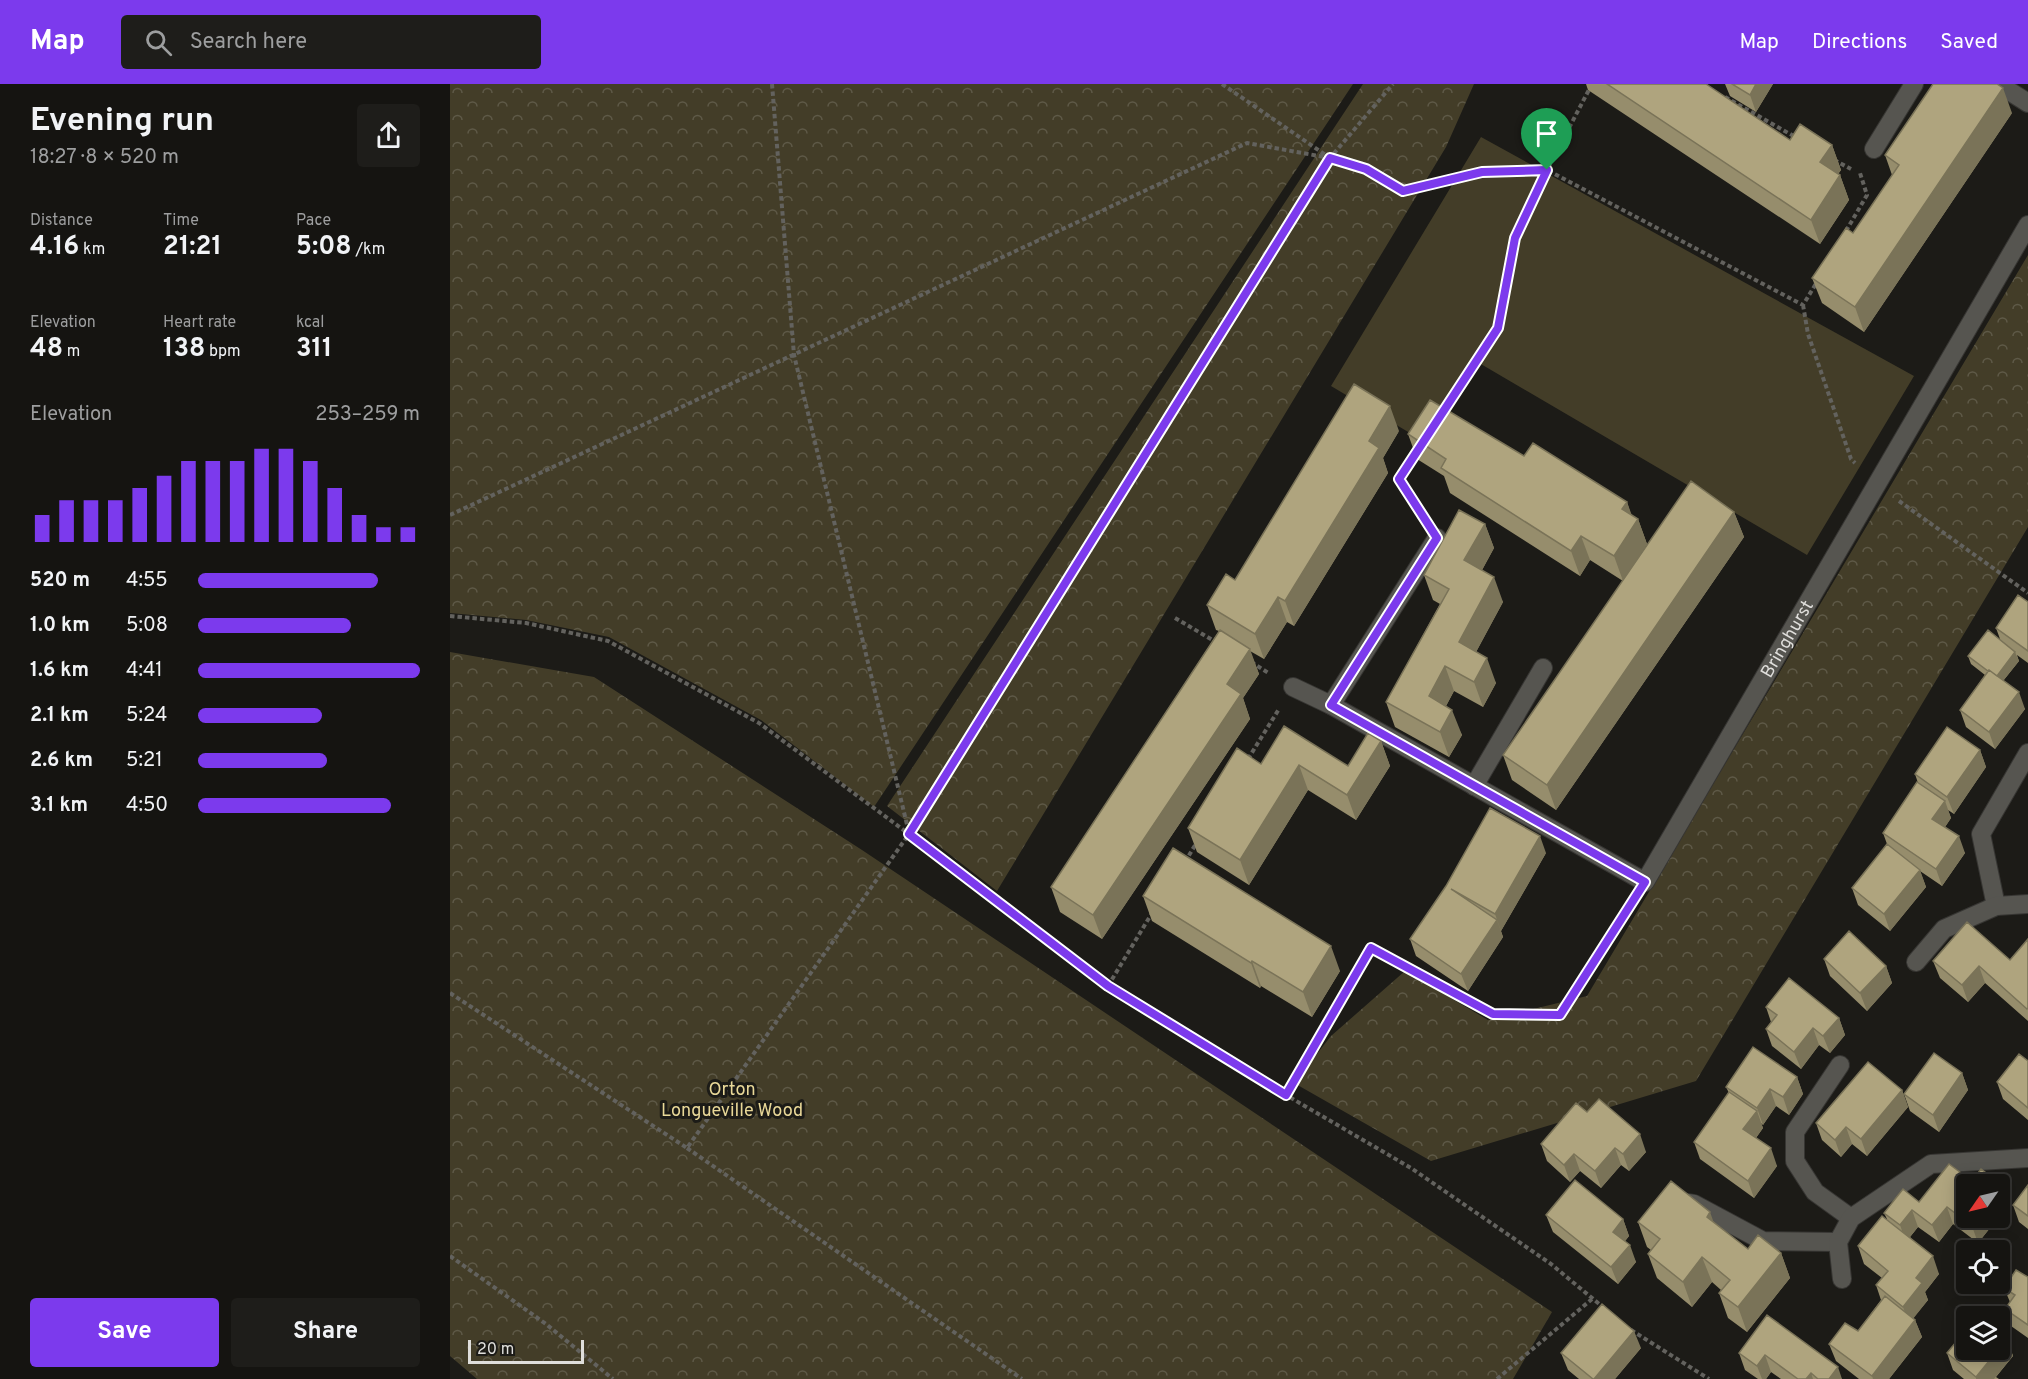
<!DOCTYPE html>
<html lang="en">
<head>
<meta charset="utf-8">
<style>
  :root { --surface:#151411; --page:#1e1d1a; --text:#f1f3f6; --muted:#9d9e9f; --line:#343331; --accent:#7c3aed }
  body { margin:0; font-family:Overpass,sans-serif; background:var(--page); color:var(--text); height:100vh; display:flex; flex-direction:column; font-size:22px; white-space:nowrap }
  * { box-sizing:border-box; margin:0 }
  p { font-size:20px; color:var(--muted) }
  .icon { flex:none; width:33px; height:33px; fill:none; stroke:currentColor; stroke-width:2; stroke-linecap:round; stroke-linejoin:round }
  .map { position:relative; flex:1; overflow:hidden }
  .sheet { display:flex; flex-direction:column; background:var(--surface); width:450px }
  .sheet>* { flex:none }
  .needle { width:39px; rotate:236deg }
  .fabs { position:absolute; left:1506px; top:1090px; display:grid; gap:12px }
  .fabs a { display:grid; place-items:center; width:54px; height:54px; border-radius:6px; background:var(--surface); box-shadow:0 3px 15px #0003,0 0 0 2px var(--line); font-size:30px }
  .scale { position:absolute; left:18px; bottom:15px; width:116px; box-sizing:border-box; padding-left:6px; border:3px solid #dfdedb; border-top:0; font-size:16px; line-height:21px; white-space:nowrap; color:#dfdedb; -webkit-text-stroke:4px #1c1b17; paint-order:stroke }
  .pin { position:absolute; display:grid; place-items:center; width:51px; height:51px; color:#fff; margin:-62px -26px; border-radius:50% 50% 50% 0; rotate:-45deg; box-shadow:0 0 6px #0007 }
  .pin .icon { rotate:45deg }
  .round { display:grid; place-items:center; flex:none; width:63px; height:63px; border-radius:6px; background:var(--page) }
  .overview { display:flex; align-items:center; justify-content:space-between; height:102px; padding:0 30px }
  h1 { font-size:33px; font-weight:700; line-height:45px }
  .figures { display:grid; grid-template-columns:repeat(3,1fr); gap:9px; height:102px; padding:6px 30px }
  .figures div { display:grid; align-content:center }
  .figures b { font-size:26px; font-weight:700 }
  .figures small { font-size:16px; font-weight:400 }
  .figures p { font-size:16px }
  .chart { height:168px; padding:12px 30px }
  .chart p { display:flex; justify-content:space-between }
  .chart svg { width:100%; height:108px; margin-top:6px; stroke:var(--accent); stroke-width:6 }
  .action { display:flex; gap:12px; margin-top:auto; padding:12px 30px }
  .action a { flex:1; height:69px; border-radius:6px; background:var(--accent); color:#fff; font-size:24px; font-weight:700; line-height:69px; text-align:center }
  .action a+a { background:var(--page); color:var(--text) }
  ul { padding:0 30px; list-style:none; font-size:20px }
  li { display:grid; grid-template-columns:96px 72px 1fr; align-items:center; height:45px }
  li i { height:15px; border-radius:8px; background:var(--accent) }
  header { display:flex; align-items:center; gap:36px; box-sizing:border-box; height:84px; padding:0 30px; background:var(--accent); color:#fff }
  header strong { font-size:28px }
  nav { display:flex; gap:33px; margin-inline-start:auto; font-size:21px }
  .search { width:420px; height:54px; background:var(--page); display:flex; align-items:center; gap:15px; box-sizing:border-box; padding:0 21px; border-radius:6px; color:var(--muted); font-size:22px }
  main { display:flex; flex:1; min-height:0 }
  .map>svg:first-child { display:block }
</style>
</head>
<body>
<header>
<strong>Map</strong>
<div class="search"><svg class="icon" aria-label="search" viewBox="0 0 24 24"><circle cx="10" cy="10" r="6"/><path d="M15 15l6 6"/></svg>Search here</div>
<nav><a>Map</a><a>Directions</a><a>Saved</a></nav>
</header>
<main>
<section class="sheet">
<div class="overview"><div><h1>Evening run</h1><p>18:27 · 8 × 520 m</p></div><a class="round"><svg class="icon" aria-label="share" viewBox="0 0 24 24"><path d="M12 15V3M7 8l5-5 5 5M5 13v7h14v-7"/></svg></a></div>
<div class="figures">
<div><p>Distance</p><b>4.16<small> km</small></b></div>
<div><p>Time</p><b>21:21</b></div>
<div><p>Pace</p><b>5:08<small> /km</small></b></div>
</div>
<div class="figures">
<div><p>Elevation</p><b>48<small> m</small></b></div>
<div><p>Heart rate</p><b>138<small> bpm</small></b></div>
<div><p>kcal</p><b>311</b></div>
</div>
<div class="chart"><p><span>Elevation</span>253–259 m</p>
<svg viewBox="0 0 160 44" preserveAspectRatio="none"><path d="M5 44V33M15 44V27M25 44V27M35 44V27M45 44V22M55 44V17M65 44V11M75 44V11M85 44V11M95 44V6M105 44V6M115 44V11M125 44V22M135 44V33M145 44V38M155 44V38"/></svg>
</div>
<ul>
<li><b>520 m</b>4:55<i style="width:81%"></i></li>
<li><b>1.0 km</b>5:08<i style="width:69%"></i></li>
<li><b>1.6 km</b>4:41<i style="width:100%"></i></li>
<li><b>2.1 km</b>5:24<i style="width:56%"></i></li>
<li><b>2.6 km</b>5:21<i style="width:58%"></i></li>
<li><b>3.1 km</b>4:50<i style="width:87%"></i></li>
</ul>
<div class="action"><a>Save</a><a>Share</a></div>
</section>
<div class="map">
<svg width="1578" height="1295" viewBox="0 0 1578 1295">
  <defs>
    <pattern id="forest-crowns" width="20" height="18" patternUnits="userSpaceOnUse" patternTransform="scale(1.5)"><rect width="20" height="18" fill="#433d28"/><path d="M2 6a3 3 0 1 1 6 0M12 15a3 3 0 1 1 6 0" fill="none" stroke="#5e5947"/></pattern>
  </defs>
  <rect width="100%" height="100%" fill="#1c1b17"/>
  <path fill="#433d28" d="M1031,53L1464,292L1357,471L1024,276L975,358L881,302Z"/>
  <path fill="url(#forest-crowns)" d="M0,0H903L424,723L311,636L159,553L76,536L0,529Z
    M913,0H1024L996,63L547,807L437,722Z
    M1578,171V443L1246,997L981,1077L844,999L881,952L955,887L1038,936L1137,912Z
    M0,568L144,593L412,766L1102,1228L1063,1295H27L0,1272Z"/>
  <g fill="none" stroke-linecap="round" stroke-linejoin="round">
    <defs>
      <g id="street">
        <path d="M1548,0L1578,19"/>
        <path d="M1424,65L1464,0"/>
        <path id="s1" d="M843,603L881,621L1195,798L1578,141"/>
        <path d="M881,621L987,454"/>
        <path d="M1024,702L1093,584"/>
        <path d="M1546,822L1531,750L1578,669"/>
        <path d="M1466,878L1494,845L1546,822L1578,820"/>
        <path d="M1390,981L1345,1048V1077L1365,1108L1401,1134"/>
        <path d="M1238,1119L1244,1120L1313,1157L1388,1158"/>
        <path d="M1392,1195L1388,1158L1401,1134L1481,1080L1578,1074"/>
      </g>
    </defs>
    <use href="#street" stroke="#373633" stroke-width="20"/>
    <path stroke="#63625e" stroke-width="4" stroke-dasharray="4.5 3" stroke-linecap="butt" d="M322,0L344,271L459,749
      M772,0L877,72
      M1275,13L1347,54
      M1384,76L1401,85
      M1396,147L1417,111L1410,89
      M1353,221L1358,250L1401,375L1405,379
      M993,328L1048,245L1065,154L1097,86L1142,0
      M967,367L949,395L972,431
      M1449,417L1578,509
      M0,431L797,59L880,74L917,85L953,107L1032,88L1097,86L1353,221L1367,198
      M0,532L76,539L158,557L309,639L459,750L658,902L836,1011L961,1084L1101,1180L1154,1224
      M725,534L766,558
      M801,578L820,590
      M798,675L829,625
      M735,778L747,758
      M658,902L702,829
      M0,909L237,1064L459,750L880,74L943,0
      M836,1011L921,864L1043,930L1110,931L1180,821
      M237,1064L572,1295
      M0,1172L96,1240L163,1295
      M1181,1246L1259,1295
      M1047,1295L1142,1215"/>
    <use href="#street" stroke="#565550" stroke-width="18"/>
  </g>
  <path fill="#968d6c" d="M1136,0H1256L1340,56L1382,61L1391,86L1388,90L1390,91L1399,116L1370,160L1138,6Z
    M1275,0H1323L1306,28L1280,12Z
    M1562,29L1414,248L1372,219L1362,194L1403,149L1442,91L1435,71Z
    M949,347L933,374L938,389L844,542L837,538L814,575L800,567L809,590L793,614L800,635L652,855L610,828L601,803L769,547L766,546L757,521Z
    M958,350L1074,372L1177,418L1181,431L1188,435L1197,460L1190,471L1284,428L1294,453L1106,726L1062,696L1053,671L1173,497L1140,476L1130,492L1000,409L994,392L967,375Z
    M1035,440L1044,464L1032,486L1053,518L1026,568L1046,599L1033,623L1004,607L996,622L1012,651L999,673L945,643L936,618L990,520L983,516L974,491Z
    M1578,518V579L1567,571L1569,577L1553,597L1575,625L1545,665L1516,643L1510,626L1535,591L1521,580L1518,572L1550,555L1546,544Z
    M931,657L940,682L906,736L858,706L799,801L747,768L738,744L811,680L898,682Z
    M1530,666L1536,683L1504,730L1498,726L1501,734L1495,743L1515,769L1492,802L1470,787L1476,803L1440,847L1408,821L1402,804L1437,760L1433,749L1468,699L1465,690Z
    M1096,769L1051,847L1053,853L1018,907L966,872L960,855L996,802Z
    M693,812L890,887L862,933L811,902L810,904L702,837Z
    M1578,855V937L1535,899L1518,918L1490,894L1483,877L1560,876Z
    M1374,875L1436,882L1442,899L1417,927L1380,892Z
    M1316,923L1389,934L1395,951L1380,969L1369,961L1351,985L1322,962L1316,945L1321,938Z
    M1578,977V1036L1553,1015L1547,998Z
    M1512,989L1518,1006L1489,1048L1460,1027L1454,1010Z
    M1347,993L1353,1010L1339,1031L1326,1022L1313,1041L1311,1039L1313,1044L1306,1054L1327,1082L1304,1114L1250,1075L1244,1058L1279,1009L1276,1003Z
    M1452,1006L1458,1023L1417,1072L1402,1060L1391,1073L1372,1056L1366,1039Z
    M1137,1028L1196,1068L1179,1087L1171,1081L1151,1104L1130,1087L1120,1098L1097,1077L1091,1060Z
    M1522,1097L1553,1102L1560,1119L1516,1134H1548L1528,1159L1503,1140L1489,1158L1468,1143L1460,1153L1489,1190L1475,1208L1478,1216L1463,1234L1465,1236L1472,1253L1439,1295H1409L1386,1277L1379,1260L1408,1247L1431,1216L1426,1201L1432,1194L1414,1180L1408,1162L1437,1135L1434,1129L1469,1118Z
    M1578,1101V1145L1569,1138L1563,1121Z
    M1096,1131L1173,1135L1179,1152L1175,1157L1186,1178L1168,1200L1103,1148Z
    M1188,1138H1263L1298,1165L1331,1169L1340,1194L1297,1248L1278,1234L1269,1209L1271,1206L1262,1198L1242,1223L1207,1194L1198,1170L1201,1166L1197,1163Z
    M1578,1193V1254L1561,1242L1555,1225L1560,1218L1554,1204Z
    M1317,1231L1392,1295H1331L1321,1288L1316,1295H1308L1295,1286L1289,1269Z
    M1557,1255L1563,1272L1546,1293L1549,1295H1514L1503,1286L1497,1269Z
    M1191,1264L1165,1295H1129L1118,1286L1111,1269Z"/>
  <path fill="#7a7358" d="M1306,0H1323L1306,28L1300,11Z
    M1553,4L1562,29L1414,248L1405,223Z
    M1382,61L1391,86L1379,103L1370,78Z
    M1390,91L1399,116L1370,160L1361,136Z
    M940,322L949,347L933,374L938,389L844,542L835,517L919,357Z
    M1177,418L1185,440L1188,435L1197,460L1173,497L1164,472L1172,425Z
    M1284,428L1294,453L1106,726L1097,701Z
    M1035,440L1044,464L1024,501L1014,476Z
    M1131,452L1140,476L1130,492L1121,467Z
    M1044,493L1053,518L1018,583L1009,558Z
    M828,513L837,538L814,575L805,550Z
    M800,565L809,590L793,614L800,635L652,855L643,831L777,600Z
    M1565,568L1569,577L1549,602L1546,593Z
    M1037,574L1046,599L1033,623L1024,598Z
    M995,582L1004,607L988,637L979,612Z
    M1569,608L1575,625L1545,665L1539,648Z
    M1002,626L1012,651L999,673L990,648Z
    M931,657L940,682L906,736L897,711Z
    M1530,666L1536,683L1504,730L1497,713Z
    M849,681L858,706L799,801L790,776Z
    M1495,717L1501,734L1489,752L1482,735Z
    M1090,752L1096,769L1051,847L1045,830Z
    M1509,752L1515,769L1492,802L1486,785Z
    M1470,786L1476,803L1440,847L1434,830Z
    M1047,836L1053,853L1018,907L1011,890Z
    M881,862L890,887L862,933L853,908Z
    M802,877L811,902L810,904L801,879Z
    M1436,882L1442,899L1417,927L1410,909Z
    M1529,882L1535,899L1518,918L1512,901Z
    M1389,934L1395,951L1380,969L1373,952Z
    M1363,944L1369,961L1351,985L1344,968Z
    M1512,989L1518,1006L1489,1048L1483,1031Z
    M1347,993L1353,1010L1339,1031L1333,1013Z
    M1320,1005L1326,1022L1313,1041L1307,1024Z
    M1452,1006L1458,1023L1417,1072L1411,1055Z
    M1307,1027L1313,1044L1300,1062L1293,1045Z
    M1396,1043L1402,1060L1391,1073L1385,1056Z
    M1190,1050L1196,1068L1179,1087L1173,1070Z
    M1165,1064L1171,1081L1151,1104L1145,1087Z
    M1321,1064L1327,1082L1304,1114L1298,1097Z
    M1124,1070L1130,1087L1120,1098L1114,1081Z
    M1553,1102L1560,1119L1550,1132V1107Z
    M1497,1123L1503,1140L1489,1158L1482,1141Z
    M1462,1126L1468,1143L1456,1158L1450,1141Z
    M1260,1128L1269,1153L1257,1133Z
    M1528,1134H1548L1528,1159L1522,1142Z
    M1173,1135L1179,1152L1169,1165L1163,1148Z
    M1180,1161L1186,1178L1168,1200L1161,1183Z
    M1331,1169L1340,1194L1297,1248L1288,1223Z
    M1483,1172L1489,1190L1475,1208L1478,1216L1459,1240L1453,1223L1466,1194Z
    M1252,1173L1262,1198L1242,1223L1233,1198Z
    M1465,1236L1472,1253L1439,1295H1423L1422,1292Z
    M1184,1247L1191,1264L1165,1295H1144Z
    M1557,1255L1563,1272L1544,1295H1526V1293L1548,1266H1550V1264Z
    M1315,1271L1321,1288L1316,1295H1312L1307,1282Z
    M1388,1283L1392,1295H1379Z
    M1361,1289L1363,1295H1356Z"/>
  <path fill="#afa47e" stroke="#7a7358" stroke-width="1.5" d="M1157,0H1256L1340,56L1350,40L1382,61L1370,78L1390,91L1361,136Z
    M1282,0H1306L1300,11Z
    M1483,0H1547L1553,4L1405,223L1362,194L1396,144L1403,149L1449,81L1435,71Z
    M904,300L940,322L919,357L929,364L835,517L828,513L805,550L757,521L776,490L785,496Z
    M980,316L1074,372L1083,359L1177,418L1172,425L1188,435L1164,472L1131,452L1121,467L991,384L996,375L958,350Z
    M1241,397L1284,428L1097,701L1053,671Z
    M1009,426L1035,440L1014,476L1044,493L1009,558L1037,574L1024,598L995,582L979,612L1002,626L990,648L936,618L999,505L974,491Z
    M1568,511L1578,518V567L1546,544Z
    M770,546L800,565L777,600L791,610L643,831L601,803Z
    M1538,546L1565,568L1547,592L1539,586L1538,587L1518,572Z
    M1539,586L1569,608L1539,648L1510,626Z
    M834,642L898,682L918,649L931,657L897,711L849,681L790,776L738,744L787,664L811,680Z
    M1497,643L1530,666L1497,713L1465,690Z
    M1467,698L1495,717L1482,735L1509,752L1486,785L1433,749Z
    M1040,724L1090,752L1045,830L1001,805L1047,836L1011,890L960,855L996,802Z
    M1437,760L1470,786L1434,830L1402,804Z
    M723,764L881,862L853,908L802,877L801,879L693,812Z
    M1517,838L1560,876L1578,855V924L1577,925L1529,882L1512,901L1483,877Z
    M1399,847L1436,882L1410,909L1374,875Z
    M1339,894L1389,934L1373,952L1363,944L1344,968L1316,945L1327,931L1316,923Z
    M1303,963L1347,993L1333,1013L1320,1005L1307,1024L1276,1003Z
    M1484,969L1512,989L1483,1031L1454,1010Z
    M1569,970L1578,977V1024L1547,998Z
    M1418,978L1452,1006L1411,1055L1396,1043L1385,1056L1366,1039Z
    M1279,1008L1307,1027L1293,1045L1321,1064L1298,1097L1244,1058Z
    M1149,1015L1190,1050L1173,1070L1165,1064L1145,1087L1124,1070L1114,1081L1091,1060L1126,1019L1137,1028Z
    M1499,1080L1522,1097L1531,1085L1553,1102L1550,1107V1101H1516V1134H1528L1522,1142L1497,1123L1482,1141L1462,1126L1450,1141L1434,1129L1453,1105L1469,1118Z
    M1125,1096L1173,1135L1163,1148L1180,1161L1161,1183L1096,1131Z
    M1221,1097L1260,1128L1257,1133L1298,1165L1308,1151L1331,1169L1288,1223L1269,1209L1280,1196L1252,1173L1233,1198L1198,1170L1210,1155L1188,1138Z
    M1578,1101V1132L1563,1121Z
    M1432,1132L1483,1172L1466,1194L1472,1199L1453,1223L1426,1201L1438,1187L1408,1162Z
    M1566,1186L1578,1193V1241L1555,1225L1565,1211L1554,1204Z
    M1435,1212L1465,1236L1422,1292L1379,1260L1395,1239L1408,1247Z
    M1152,1220L1184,1247L1144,1295H1143L1111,1269Z
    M1317,1231L1388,1283L1379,1295H1368L1361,1289L1356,1295H1348L1315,1271L1307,1282L1289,1269Z
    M1516,1246V1266H1548L1526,1293L1497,1269Z
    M1550,1248L1557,1255L1550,1264Z"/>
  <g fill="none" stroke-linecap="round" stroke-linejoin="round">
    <defs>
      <path id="route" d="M880,74L916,85L953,107L1032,88L1097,86L1065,154L1048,244L949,395L987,454L881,621L1195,798L1110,931L1043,930L921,864L836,1011L658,902L459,750Z"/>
    </defs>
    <use href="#route" stroke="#fff" stroke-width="12"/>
    <use href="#route" stroke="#7c3aed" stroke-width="8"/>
  </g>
  <g text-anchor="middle" stroke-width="6" stroke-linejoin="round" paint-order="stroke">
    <g font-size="18" fill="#dfdedb" stroke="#1c1b17">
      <text dy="6" stroke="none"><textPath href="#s1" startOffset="684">Bringhurst</textPath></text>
    </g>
    <g font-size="18" fill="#e9d898" stroke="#1c1b17">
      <text x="282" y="1011">Orton<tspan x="282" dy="21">Longueville Wood</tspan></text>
    </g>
  </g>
</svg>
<div class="fabs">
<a><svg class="needle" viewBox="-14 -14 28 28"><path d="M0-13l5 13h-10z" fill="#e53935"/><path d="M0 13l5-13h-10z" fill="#9d9e9f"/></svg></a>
<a><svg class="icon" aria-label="locate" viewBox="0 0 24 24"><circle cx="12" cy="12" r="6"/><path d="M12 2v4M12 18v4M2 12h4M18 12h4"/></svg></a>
<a><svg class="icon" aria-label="layers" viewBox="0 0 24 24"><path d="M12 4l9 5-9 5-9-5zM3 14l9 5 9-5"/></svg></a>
</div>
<div class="scale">20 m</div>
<div class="pin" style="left:1097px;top:86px;background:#1e9e55"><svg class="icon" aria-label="arrive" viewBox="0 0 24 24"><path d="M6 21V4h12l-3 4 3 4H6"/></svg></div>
</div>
</main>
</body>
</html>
